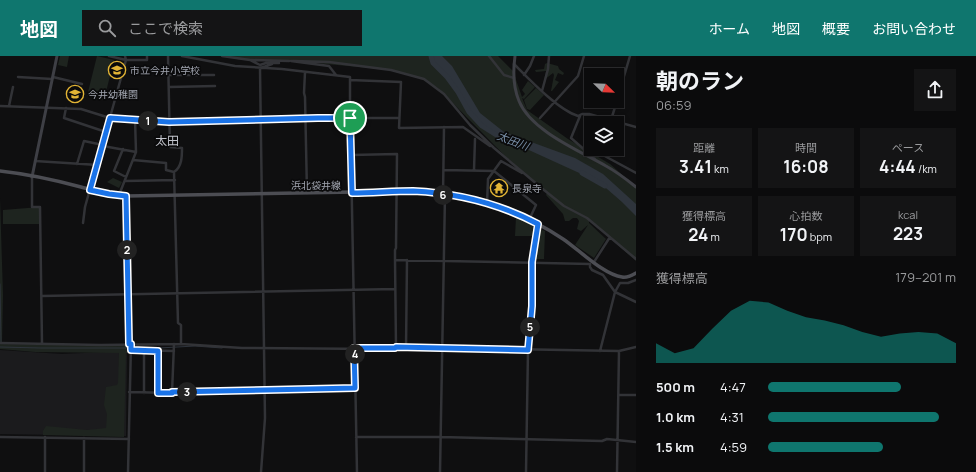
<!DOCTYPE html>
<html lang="ja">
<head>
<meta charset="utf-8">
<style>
  :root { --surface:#0b0b0c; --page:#141415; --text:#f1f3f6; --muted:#9a9b9d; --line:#2b2b2d; --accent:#0f766e }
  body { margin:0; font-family:Manrope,"Noto Sans JP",sans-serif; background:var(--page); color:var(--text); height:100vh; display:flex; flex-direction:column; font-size:15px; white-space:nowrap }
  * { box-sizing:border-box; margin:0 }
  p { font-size:13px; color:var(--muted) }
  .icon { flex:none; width:22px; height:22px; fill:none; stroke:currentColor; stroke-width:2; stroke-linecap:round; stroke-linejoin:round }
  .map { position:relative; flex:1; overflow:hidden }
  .details { display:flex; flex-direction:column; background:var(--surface); width:340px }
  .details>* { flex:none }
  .needle { width:26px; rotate:113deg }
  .controls { position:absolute; left:584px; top:12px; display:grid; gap:8px }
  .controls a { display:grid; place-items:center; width:40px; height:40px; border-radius:0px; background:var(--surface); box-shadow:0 2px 6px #0003,0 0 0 1px var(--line); font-size:20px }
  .pin { position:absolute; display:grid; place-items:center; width:34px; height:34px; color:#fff; margin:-17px; border:2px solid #fff; border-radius:50%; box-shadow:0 1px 4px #0007 }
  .km { position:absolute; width:20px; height:20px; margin:-10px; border-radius:50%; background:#222; color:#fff; font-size:11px; line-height:20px; text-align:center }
  .round { display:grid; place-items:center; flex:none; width:42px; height:42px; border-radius:0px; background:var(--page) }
  .overview { display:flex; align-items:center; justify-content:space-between; height:68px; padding:0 20px }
  h1 { font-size:22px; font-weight:700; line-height:30px }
  .stats { display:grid; grid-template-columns:repeat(3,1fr); gap:6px; height:68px; padding:4px 20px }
  .stats div { display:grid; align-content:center; border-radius:0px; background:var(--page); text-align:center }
  .stats b { font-size:17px; font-weight:700 }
  .stats small { font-size:11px; font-weight:400 }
  .stats p { font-size:11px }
  .chart { height:112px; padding:8px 20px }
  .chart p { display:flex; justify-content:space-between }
  .chart svg { width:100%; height:72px; margin-top:4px; fill:var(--accent); opacity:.7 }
  ul { padding:0 20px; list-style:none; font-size:13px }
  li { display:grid; grid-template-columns:64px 48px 1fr; align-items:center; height:30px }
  li i { height:10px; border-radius:5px; background:var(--accent) }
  header { display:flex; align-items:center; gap:24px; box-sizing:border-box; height:56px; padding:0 20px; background:var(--accent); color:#fff }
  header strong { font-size:19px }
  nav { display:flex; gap:22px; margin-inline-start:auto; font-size:14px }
  .search { width:280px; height:36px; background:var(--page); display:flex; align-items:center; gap:10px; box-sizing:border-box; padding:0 14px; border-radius:0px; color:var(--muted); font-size:15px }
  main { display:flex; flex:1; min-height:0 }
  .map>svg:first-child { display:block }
</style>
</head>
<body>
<header>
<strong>地図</strong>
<div class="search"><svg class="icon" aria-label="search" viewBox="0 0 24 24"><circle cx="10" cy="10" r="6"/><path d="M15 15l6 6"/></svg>ここで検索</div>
<nav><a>ホーム</a><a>地図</a><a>概要</a><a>お問い合わせ</a></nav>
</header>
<main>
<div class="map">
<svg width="636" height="416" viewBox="0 0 636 416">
  <rect width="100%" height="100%" fill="#0f0f10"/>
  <path fill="#1b1b1d" d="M0,294L62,298L127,295L126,380L0,378Z"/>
  <path fill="#1e241f" d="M60,0H69L67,11L58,9Z
    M97,0L114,4L104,44L87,40Z
    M221,0H498L513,15L522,41L525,38L522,34L528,25L535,31L524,43L522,42L527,54L568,83L610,108L636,131V205L589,164V167L606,183L594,202L575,189L588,169L581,175L577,173L579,165L577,162H573L569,165H565L563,158L546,139L547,137L506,101L438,32L418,21L391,14L294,5L242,4Z
    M547,7L558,10L559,13L564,17L563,19L558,17L555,24L559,26L552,35H551L554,19L553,17L544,24L546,15L536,16L535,14L544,13L545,8Z
    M536,32L544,39L530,54L527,53L524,44Z
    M113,122L122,126L119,132L107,126Z
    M0,142L3,239L2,287H0Z
    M40,151V168H3V154Z
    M516,161L535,170L534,180H515Z
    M539,173L545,175L544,203H535Z
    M0,288L128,290L127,297H126L124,381L43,379V375L46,370L87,374L106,372L107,358L104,349L106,331L117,329L118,327L119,297L35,296L0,293Z"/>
  <path fill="#2e343c" d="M431,0H442L452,10L480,57L504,76L575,102L603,118L636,148V160L622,146L599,126L494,78L482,70L469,56L458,36L443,17L435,10L431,3Z"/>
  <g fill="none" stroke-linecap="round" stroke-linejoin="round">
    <path stroke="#2e343c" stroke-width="1" d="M0,228L1,286
      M0,291L41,292H159L195,290L222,292"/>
    <path stroke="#2e343c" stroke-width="5" d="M431,0L433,7L447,21L458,36L469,56L482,70L501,82L518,87
      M582,117L605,130"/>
    <path stroke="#323337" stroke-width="2.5" d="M109,0L126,4H147V0
      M182,0L235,10L282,13L350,21V47L357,416
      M222,0L250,4L260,9L266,7H279
      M489,0L504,19L514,22
      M251,4L289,5
      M291,5L329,10L336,19
      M293,5L329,6L391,14L424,23L444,38L470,69L494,92L544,134L564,150L587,162L636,203
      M514,8C529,23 558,54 578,60L582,58H589L636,71
      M261,12L272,8
      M260,13L265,362L261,416
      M305,16L304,37L305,41L307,137
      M169,19H214
      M524,19L530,10L534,0
      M18,21L52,23
      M53,21L82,28
      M350,24L401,26L399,72L463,71L490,90
      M169,31L215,30
      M542,35L548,13L549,0
      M617,44L630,0
      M0,50L81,53L110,62
      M9,50L13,31
      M66,52L64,62L106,76
      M580,60L571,82L595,103
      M540,62L578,20L584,0
      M169,66L318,62H399
      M610,67L617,45
      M103,90L136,96
      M123,93L114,115L126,121
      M602,93L601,98L636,117
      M351,99L397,98L396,192L395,194V204L396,291
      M133,104L166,107V114L174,116C182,111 182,100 182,92L170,91L168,0
      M35,105L98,109
      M77,108L84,85L103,89
      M444,114L494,115L536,149L529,164
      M474,114L475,83
      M174,116L178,267L181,269V288
      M32,121V151H40L42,288
      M125,125L175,124
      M119,139L136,96L135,63
      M443,139L444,71
      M127,140L129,288
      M487,148L488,123L501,105L522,117
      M83,167L85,151L126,4L125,0
      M395,204L590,208
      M594,206L610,181
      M590,208V211L592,214L603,219L615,236L636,246
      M42,240L395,233
      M0,287L100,289L181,288L242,292L374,293L395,292L396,291L619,295L636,291
      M406,292L407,204
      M131,294L174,295
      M600,295L615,236L620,227H628L636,224
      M129,336L172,337L174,288
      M172,336L355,332
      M144,337V294
      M158,337V295
      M619,339H636
      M0,381L129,383
      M356,381H441L602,385L607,383L636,386
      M45,416V381
      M84,416V382
      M128,416L131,288
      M440,416L445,139
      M526,416L528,294L532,249L533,207L538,169
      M617,416L619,295"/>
    <path stroke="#3e3f45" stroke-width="3" d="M515,0C513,15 513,31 519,45C531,75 580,95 606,110C617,116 626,123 636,131
      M110,62L169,66
      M32,121L57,0"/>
    <path stroke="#4c4d53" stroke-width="3.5" d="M0,115C27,118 55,124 81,131C97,135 111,139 127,140L413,135C467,140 517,152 563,183C578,193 604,219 622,221C627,222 631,220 636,217"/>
  </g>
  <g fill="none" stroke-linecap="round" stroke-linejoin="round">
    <defs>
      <path id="route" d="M110,62L169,66L318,62H350L352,137C372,137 393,135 413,135C456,137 500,148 538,168L532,206V250L528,294L396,291L395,292H354L355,332L172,336V337H158V295L131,294V288H129L126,140L109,138L90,134Z"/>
    </defs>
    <use href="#route" stroke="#fff" stroke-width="8"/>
    <use href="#route" stroke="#1a73e8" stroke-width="5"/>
  </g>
  <defs>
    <symbol id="school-ring" viewBox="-11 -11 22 22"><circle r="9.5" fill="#0a0a0b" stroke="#e2b435" stroke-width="1.5"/><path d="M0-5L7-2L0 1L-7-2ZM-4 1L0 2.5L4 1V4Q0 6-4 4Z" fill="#e2b435"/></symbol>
    <symbol id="temple-ring" viewBox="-11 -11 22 22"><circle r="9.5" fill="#0a0a0b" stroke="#e2b435" stroke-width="1.5"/><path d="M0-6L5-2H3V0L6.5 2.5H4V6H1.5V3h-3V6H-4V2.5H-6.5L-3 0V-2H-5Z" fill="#e2b435"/></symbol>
  </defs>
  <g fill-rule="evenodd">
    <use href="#school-ring" x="107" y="4" width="20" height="20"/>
    <use href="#school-ring" x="65" y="28" width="20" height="20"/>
    <use href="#temple-ring" x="489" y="122" width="20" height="20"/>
  </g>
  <g text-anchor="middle" stroke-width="3.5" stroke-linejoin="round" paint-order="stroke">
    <g font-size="10" fill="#a1a5b0" stroke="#0a0a0b" text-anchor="start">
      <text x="130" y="18">市立今井小学校</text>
      <text x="88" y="42">今井幼稚園</text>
      <text x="512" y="136">長泉寺</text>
    </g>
    <g font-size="10" fill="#a1a5b0" stroke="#0a0a0b">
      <text x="316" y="133">浜北袋井線</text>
    </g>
    <g font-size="11" font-style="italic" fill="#7a90a9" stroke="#0a0a0b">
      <text transform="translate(513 85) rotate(20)" y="4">太田川</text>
    </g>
    <g font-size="12" fill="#c2c4cc" stroke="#0a0a0b">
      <text x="167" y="89">太田</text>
    </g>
  </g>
</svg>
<div class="controls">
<a><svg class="needle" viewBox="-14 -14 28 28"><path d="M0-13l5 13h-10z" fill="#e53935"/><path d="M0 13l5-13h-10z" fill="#9a9b9d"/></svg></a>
<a><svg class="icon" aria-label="layers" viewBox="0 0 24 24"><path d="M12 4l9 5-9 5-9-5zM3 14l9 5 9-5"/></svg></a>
</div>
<div class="pin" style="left:350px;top:62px;background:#1e9e55"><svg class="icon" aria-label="arrive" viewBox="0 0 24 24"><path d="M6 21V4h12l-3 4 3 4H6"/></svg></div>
<b class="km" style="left:148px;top:65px">1</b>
<b class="km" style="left:127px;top:194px">2</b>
<b class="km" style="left:187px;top:336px">3</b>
<b class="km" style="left:355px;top:298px">4</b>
<b class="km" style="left:530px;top:271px">5</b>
<b class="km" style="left:443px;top:139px">6</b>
</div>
<section class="details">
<div class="overview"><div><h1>朝のラン</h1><p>06:59</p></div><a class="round"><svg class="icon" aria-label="share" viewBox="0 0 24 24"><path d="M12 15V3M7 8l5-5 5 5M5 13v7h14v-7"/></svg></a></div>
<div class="stats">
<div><p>距離</p><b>3.41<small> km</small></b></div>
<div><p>時間</p><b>16:08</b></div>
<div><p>ペース</p><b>4:44<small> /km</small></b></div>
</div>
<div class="stats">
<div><p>獲得標高</p><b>24<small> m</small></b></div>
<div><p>心拍数</p><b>170<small> bpm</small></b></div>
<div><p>kcal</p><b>223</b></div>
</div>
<div class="chart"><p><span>獲得標高</span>179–201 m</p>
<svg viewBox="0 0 160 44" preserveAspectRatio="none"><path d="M0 44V32L10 38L20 35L30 23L40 12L50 6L60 7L70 12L80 16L90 18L100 21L110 25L120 28L130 26L140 25L150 26L160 32V44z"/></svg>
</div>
<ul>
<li><b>500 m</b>4:47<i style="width:71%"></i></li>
<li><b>1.0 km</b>4:31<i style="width:91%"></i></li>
<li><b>1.5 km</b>4:59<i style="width:61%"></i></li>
</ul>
</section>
</main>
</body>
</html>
